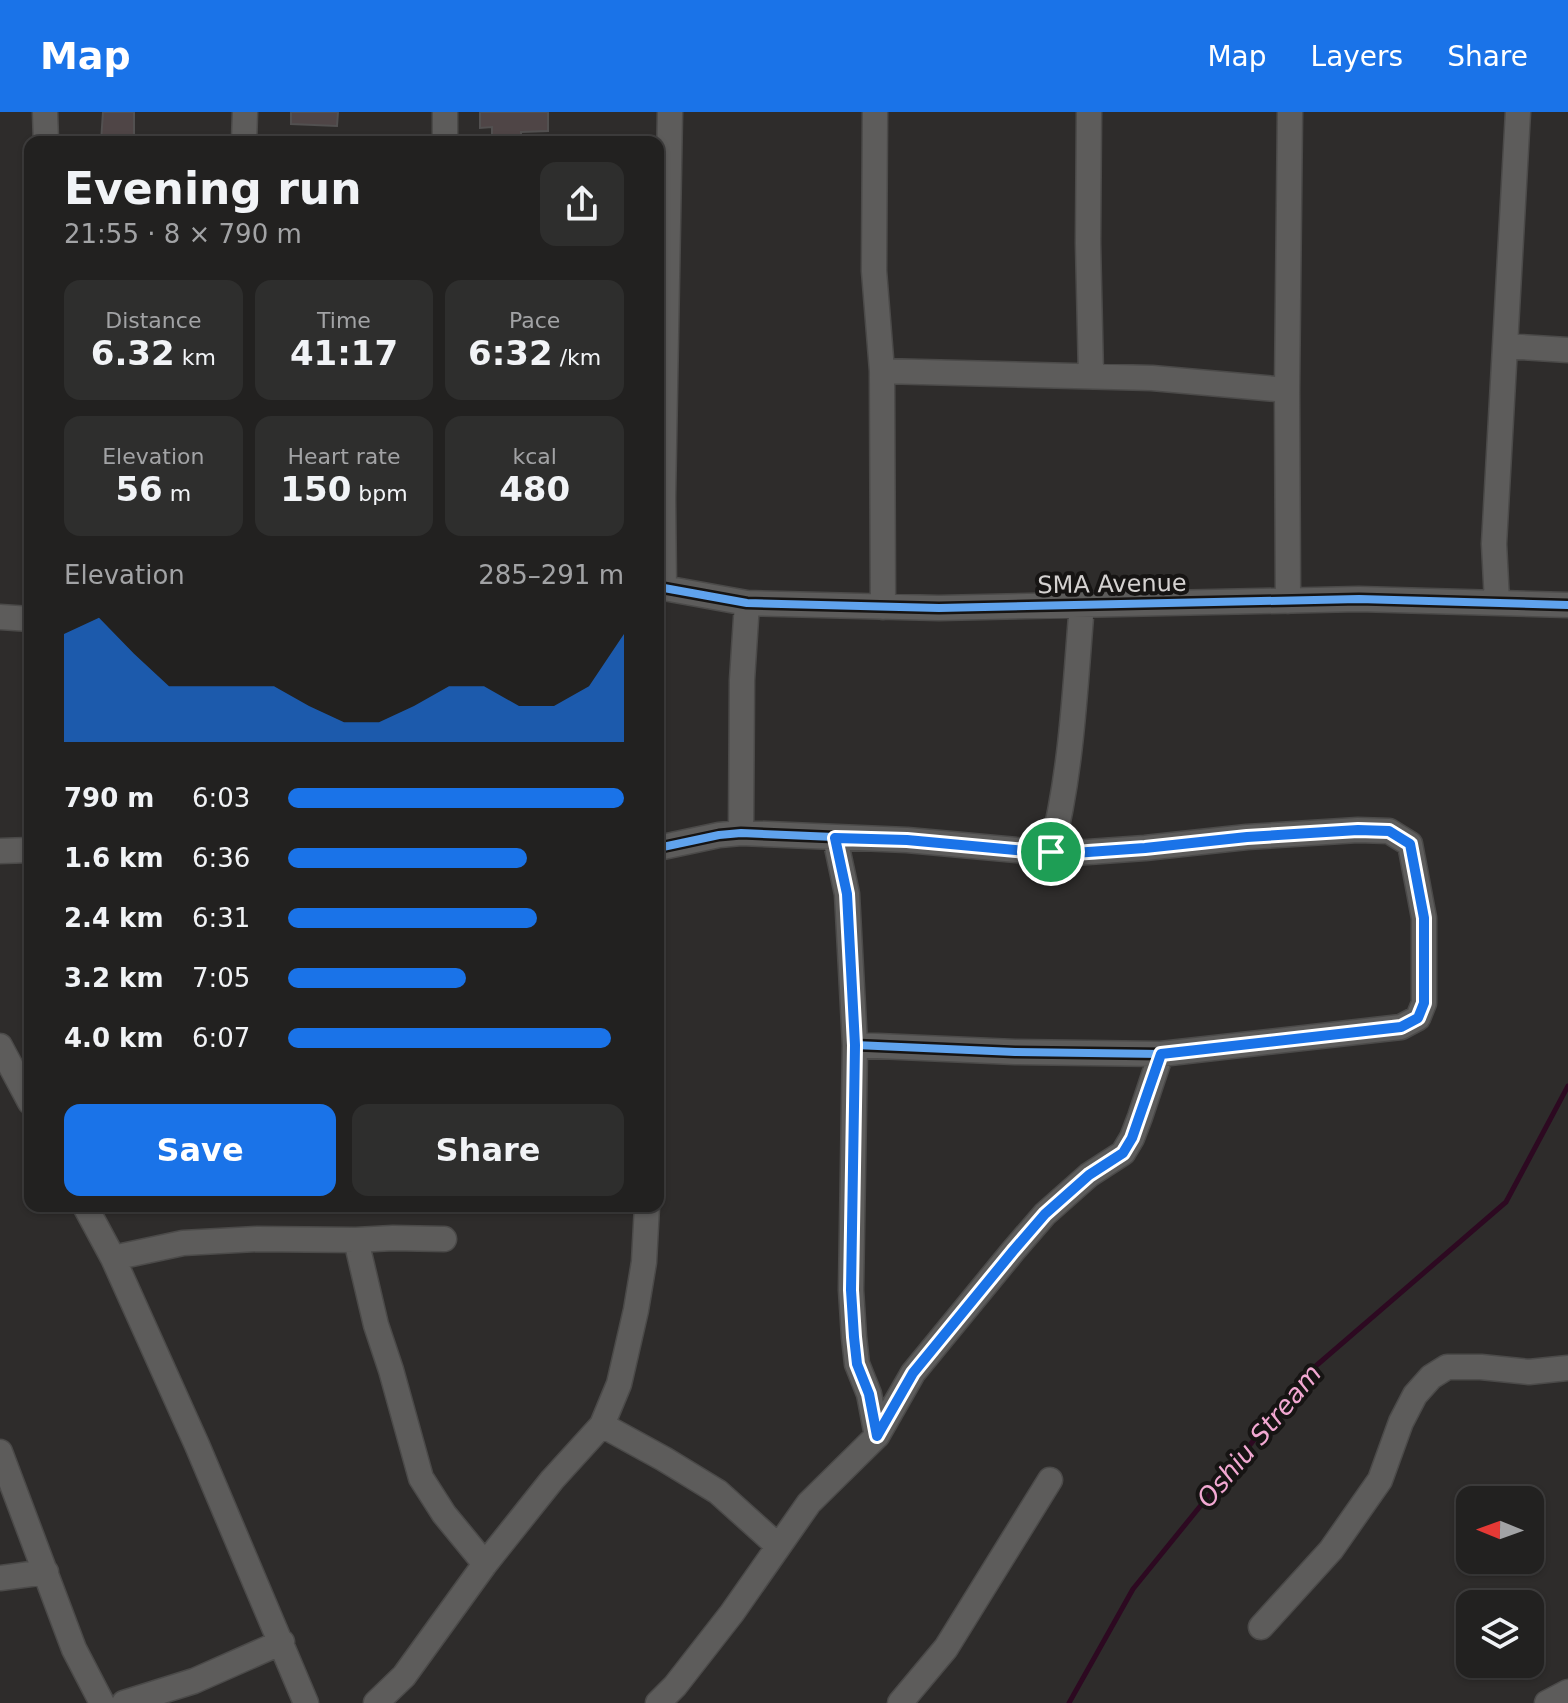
<!DOCTYPE html>
<html lang="en">
<head>
<meta charset="utf-8">
<style>
  :root { --surface:#222120; --page:#2e2e2d; --text:#f1f3f6; --muted:#a2a3a5; --line:#3f3e3e; --accent:#1a73e8 }
  body { margin:0; font-family:"DejaVu Sans",sans-serif; background:var(--page); color:var(--text); height:100vh; display:flex; flex-direction:column; font-size:30px; white-space:nowrap }
  * { box-sizing:border-box; margin:0 }
  p { font-size:26px; color:var(--muted) }
  .icon { flex:none; width:44px; height:44px; fill:none; stroke:currentColor; stroke-width:2; stroke-linecap:round; stroke-linejoin:round }
  .map { position:relative; flex:1; overflow:hidden }
  .sheet { position:absolute; left:24px; top:24px; width:640px; height:1076px; display:flex; flex-direction:column; background:var(--surface); border-radius:16px; box-shadow:0 2px 6px #0004,0 0 0 2px var(--line) }
  .sheet>* { flex:none }
  .needle { width:52px; rotate:271deg }
  .controls { position:absolute; left:1456px; top:1374px; display:grid; gap:16px }
  .controls a { display:grid; place-items:center; width:88px; height:88px; border-radius:16px; background:var(--surface); box-shadow:0 2px 6px #0004,0 0 0 2px var(--line); font-size:40px }
  .pin { position:absolute; display:grid; place-items:center; width:68px; height:68px; color:#fff; margin:-34px; border:4px solid #fff; border-radius:50%; box-shadow:0 2px 8px #0007 }
  .round { display:grid; place-items:center; flex:none; width:84px; height:84px; border-radius:16px; background:var(--page) }
  .overview { display:flex; align-items:center; justify-content:space-between; height:136px; padding:0 40px }
  h1 { font-size:44px; font-weight:800; line-height:60px }
  .figures { display:grid; grid-template-columns:repeat(3,1fr); gap:12px; height:136px; padding:8px 40px }
  .figures div { display:grid; align-content:center; border-radius:16px; background:var(--page); text-align:center }
  .figures b { font-size:34px; font-weight:800 }
  .figures small { font-size:22px; font-weight:400 }
  .figures p { font-size:22px }
  .chart { height:224px; padding:16px 40px }
  .chart p { display:flex; justify-content:space-between }
  .chart svg { width:100%; height:144px; margin-top:8px; fill:var(--accent); opacity:.7 }
  .cta { display:flex; gap:16px; margin-top:auto; padding:16px 40px }
  .cta a { flex:1; height:92px; border-radius:16px; background:var(--accent); color:#fff; font-size:32px; font-weight:800; line-height:92px; text-align:center }
  .cta a+a { background:var(--page); color:var(--text) }
  ul { padding:0 40px; list-style:none; font-size:26px }
  li { display:grid; grid-template-columns:128px 96px 1fr; align-items:center; height:60px }
  li i { height:20px; border-radius:10px; background:var(--accent) }
  header { display:flex; align-items:center; gap:48px; box-sizing:border-box; height:112px; padding:0 40px; background:var(--accent); color:#fff }
  header strong { font-size:38px }
  nav { display:flex; gap:44px; margin-inline-start:auto; font-size:28px }
  .map>svg:first-child { display:block }
</style>
</head>
<body>
<header>
<strong>Map</strong>
<nav><a>Map</a><a>Layers</a><a>Share</a></nav>
</header>
<div class="map">
<svg width="1568" height="1591" viewBox="0 0 1568 1591">
  <rect width="100%" height="100%" fill="#2e2c2b"/>
  <g fill="none" stroke-linecap="round" stroke-linejoin="round">
    <path stroke="#2d0921" stroke-width="5" d="M1069,1591L1133,1477L1310,1259L1506,1090L1568,974"/>
  </g>
  <path fill="#4f4546" stroke="#525050" stroke-width="2" d="M103,0H134V30H101Z
    M291,0H338L337,14L291,12Z
    M480,0H548V19L521,20V27L492,28V15L480,16Z"/>
  <g fill="none" stroke-linecap="round" stroke-linejoin="round">
    <defs>
      <path id="minor" d="M45,0L46,30
        M875,0L874,159L882,259L883,495
        M1089,0L1088,131L1091,264
        M244,30L245,0
        M445,30V0
        M1506,234L1568,238
        M882,259L1152,266L1287,278
        M664,476L663,386L670,0
        M658,478L664,476L747,491L939,496L1359,487L1568,493
        M1288,489L1287,278L1290,0
        M1497,490L1494,432L1518,0
        M0,505L30,507
        M741,721L742,568L747,491
        M835,726L847,782L855,933L851,1178L854,1225L857,1252L869,1282L877,1324
        M658,736L719,723L741,721L907,728L1027,739L1074,741L1145,736L1247,725L1358,718L1389,719L1410,732L1424,806V891L1418,906L1401,915L1161,942L1015,940L855,933
        M0,739L30,738
        M1051,740C1072,659 1075,575 1082,492
        M0,934L30,990
        M85,1094L113,1146L197,1333L306,1591
        M356,1128L376,1213L391,1258L421,1366L444,1402L485,1452
        M113,1146L183,1131L257,1127L356,1128L393,1126L444,1127
        M602,1313L664,1347L718,1380L778,1434
        M0,1340L74,1537L102,1591
        M0,1466L46,1460
        M1261,1515L1331,1438L1380,1368L1401,1310L1415,1283L1431,1265L1447,1255H1481L1529,1260L1568,1256
        M124,1591L194,1569L282,1530
        M376,1591L404,1564L485,1452L552,1368L602,1313L619,1272L636,1198L644,1150L647,1094
        M658,1591L675,1574L732,1501L809,1391L877,1324L913,1261L1013,1139L1045,1102L1089,1063L1123,1041L1132,1026L1140,1005L1161,942
        M900,1591L946,1536L1050,1368
        M1547,1591L1568,1580"/>
    </defs>
    <use href="#minor" stroke="#4b4a49" stroke-width="27"/>
    <use href="#minor" stroke="#5d5c5b" stroke-width="24"/>
    <defs>
      <path id="cycleway" d="M658,478L664,476L747,491L939,496L1359,487L1568,493
        M658,736L719,723L741,721L907,728L1027,739L1074,741L1145,736L1247,725L1358,718L1389,719L1410,732L1424,806V891L1418,906L1401,915L1161,942L1015,940L855,933"/>
    </defs>
    <use href="#cycleway" stroke="#161413" stroke-width="13"/>
    <use href="#cycleway" stroke="#60a3ed" stroke-width="8"/>
  </g>
  <g fill="none" stroke-linecap="round" stroke-linejoin="round">
    <defs>
      <path id="route" d="M1358,718L1389,719L1410,732L1424,806V891L1418,906L1401,915L1161,942L1132,1026L1123,1041L1089,1063L1045,1102L1013,1139L913,1261L877,1324L869,1282L857,1252L854,1225L851,1178L855,933L847,782L835,726L907,728L1027,739L1074,741L1145,736L1247,725Z"/>
    </defs>
    <use href="#route" stroke="#fff" stroke-width="16"/>
    <use href="#route" stroke="#1a73e8" stroke-width="10"/>
  </g>
  <g text-anchor="middle" stroke-width="8" stroke-linejoin="round" paint-order="stroke">
    <g font-size="24" fill="#d4d1d0" stroke="#161413">
      <text transform="translate(1112 472) rotate(-1)" y="8">SMA Avenue</text>
    </g>
    <g font-size="26" font-style="italic" fill="#f2a8d2" stroke="#161413">
      <text transform="translate(1259 1324) rotate(-50)" y="9">Oshiu Stream</text>
    </g>
  </g>
</svg>
<div class="controls">
<a><svg class="needle" viewBox="-14 -14 28 28"><path d="M0-13l5 13h-10z" fill="#e53935"/><path d="M0 13l5-13h-10z" fill="#a2a3a5"/></svg></a>
<a><svg class="icon" aria-label="layers" viewBox="0 0 24 24"><path d="M12 4l9 5-9 5-9-5zM3 14l9 5 9-5"/></svg></a>
</div>
<div class="pin" style="left:1051px;top:740px;background:#1e9e55"><svg class="icon" aria-label="arrive" viewBox="0 0 24 24"><path d="M6 21V4h12l-3 4 3 4H6"/></svg></div>
<section class="sheet">
<div class="overview"><div><h1>Evening run</h1><p>21:55 · 8 × 790 m</p></div><a class="round"><svg class="icon" aria-label="share" viewBox="0 0 24 24"><path d="M12 15V3M7 8l5-5 5 5M5 13v7h14v-7"/></svg></a></div>
<div class="figures">
<div><p>Distance</p><b>6.32<small> km</small></b></div>
<div><p>Time</p><b>41:17</b></div>
<div><p>Pace</p><b>6:32<small> /km</small></b></div>
</div>
<div class="figures">
<div><p>Elevation</p><b>56<small> m</small></b></div>
<div><p>Heart rate</p><b>150<small> bpm</small></b></div>
<div><p>kcal</p><b>480</b></div>
</div>
<div class="chart"><p><span>Elevation</span>285–291 m</p>
<svg viewBox="0 0 160 44" preserveAspectRatio="none"><path d="M0 44V11L10 6L20 17L30 27L40 27L50 27L60 27L70 33L80 38L90 38L100 33L110 27L120 27L130 33L140 33L150 27L160 11V44z"/></svg>
</div>
<ul>
<li><b>790 m</b>6:03<i style="width:100%"></i></li>
<li><b>1.6 km</b>6:36<i style="width:71%"></i></li>
<li><b>2.4 km</b>6:31<i style="width:74%"></i></li>
<li><b>3.2 km</b>7:05<i style="width:53%"></i></li>
<li><b>4.0 km</b>6:07<i style="width:96%"></i></li>
</ul>
<div class="cta"><a>Save</a><a>Share</a></div>
</section>
</div>
</body>
</html>
